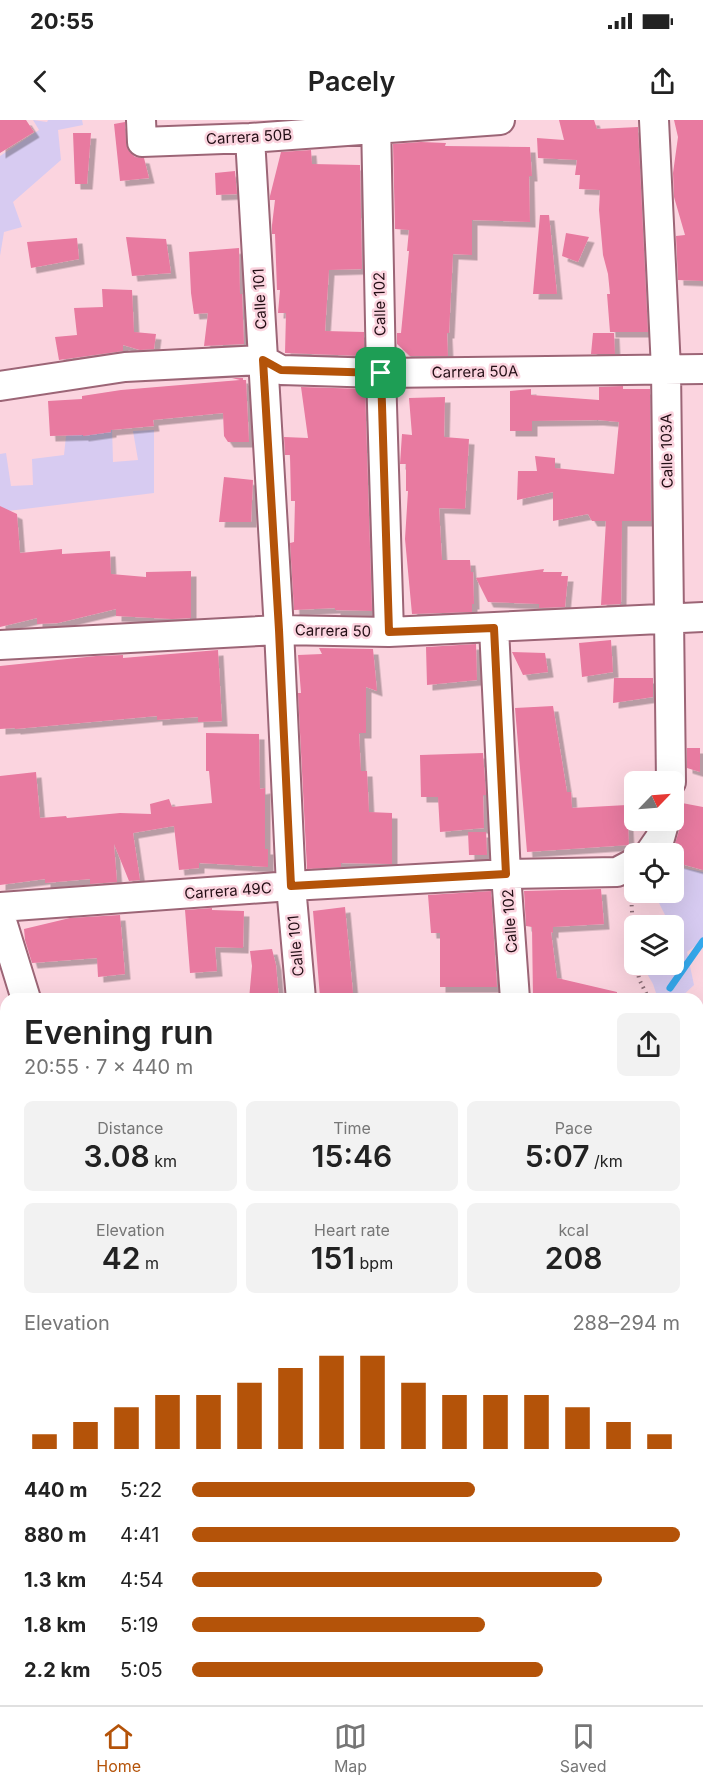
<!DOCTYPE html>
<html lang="en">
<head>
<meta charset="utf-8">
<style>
  :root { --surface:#fff; --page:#f2f2f2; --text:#222; --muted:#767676; --line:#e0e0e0; --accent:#b45309 }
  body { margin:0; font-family:Inter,sans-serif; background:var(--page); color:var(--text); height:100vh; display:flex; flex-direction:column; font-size:22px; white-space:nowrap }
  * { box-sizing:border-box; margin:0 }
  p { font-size:20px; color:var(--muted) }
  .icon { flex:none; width:33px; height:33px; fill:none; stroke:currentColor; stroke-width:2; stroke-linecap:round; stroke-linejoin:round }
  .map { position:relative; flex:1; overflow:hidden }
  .panel { position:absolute; left:0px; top:873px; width:704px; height:712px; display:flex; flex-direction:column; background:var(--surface); border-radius:18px 18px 0 0; box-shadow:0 6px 24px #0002 }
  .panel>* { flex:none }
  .needle { width:39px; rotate:65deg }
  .tools { position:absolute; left:624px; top:651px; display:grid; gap:12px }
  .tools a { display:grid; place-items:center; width:60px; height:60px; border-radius:9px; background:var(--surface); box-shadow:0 6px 24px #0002; font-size:30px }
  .pin { position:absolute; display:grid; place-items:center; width:51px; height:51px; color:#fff; margin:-26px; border-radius:12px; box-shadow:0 3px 9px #0006 }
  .round { display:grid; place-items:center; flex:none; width:63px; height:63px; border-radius:9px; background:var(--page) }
  .summary { display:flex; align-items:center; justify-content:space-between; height:102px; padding:0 24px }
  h1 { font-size:33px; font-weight:600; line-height:45px }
  .figures { display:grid; grid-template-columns:repeat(3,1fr); gap:9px; height:102px; padding:6px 24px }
  .figures div { display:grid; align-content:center; border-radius:9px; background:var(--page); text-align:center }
  .figures b { font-size:30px; font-weight:600 }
  .figures small { font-size:16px; font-weight:400 }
  .figures p { font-size:16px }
  .chart { height:168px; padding:12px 24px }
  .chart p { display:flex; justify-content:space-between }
  .chart svg { width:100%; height:108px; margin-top:6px; stroke:var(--accent); stroke-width:6 }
  ul { padding:0 24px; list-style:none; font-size:20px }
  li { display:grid; grid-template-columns:96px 72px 1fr; align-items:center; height:45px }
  li i { height:15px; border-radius:8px; background:var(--accent) }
  .status { display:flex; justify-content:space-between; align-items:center; height:42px; padding:0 30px; background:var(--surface); direction:ltr }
  .status svg { height:16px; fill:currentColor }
  header { display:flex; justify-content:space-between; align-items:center; height:78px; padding:0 24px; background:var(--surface); font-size:27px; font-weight:600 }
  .tab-bar { display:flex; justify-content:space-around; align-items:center; height:84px; border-top:2px solid var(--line); background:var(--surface); font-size:16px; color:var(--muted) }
  .tab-bar a { display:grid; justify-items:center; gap:3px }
  .tab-bar .selected { color:var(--accent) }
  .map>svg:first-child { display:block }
</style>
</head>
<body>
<div class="status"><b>20:55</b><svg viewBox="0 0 49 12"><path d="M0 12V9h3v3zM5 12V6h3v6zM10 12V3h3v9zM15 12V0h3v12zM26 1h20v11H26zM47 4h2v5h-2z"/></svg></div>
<header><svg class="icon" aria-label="back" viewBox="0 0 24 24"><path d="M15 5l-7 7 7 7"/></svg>Pacely<svg class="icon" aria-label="share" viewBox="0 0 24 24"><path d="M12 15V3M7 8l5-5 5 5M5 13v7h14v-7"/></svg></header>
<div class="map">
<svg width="703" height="1585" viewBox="0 0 703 1585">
  <defs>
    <filter id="shadow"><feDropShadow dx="5.5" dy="5.5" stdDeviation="0" flood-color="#0004"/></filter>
  </defs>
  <rect width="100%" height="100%" fill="#fbd4df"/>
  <path fill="#d7cbf1" d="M33,0L47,2L48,0H82L83,5L58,10L61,40L13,82L22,107L4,112L0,136V36L39,10Z
    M85,307H112L113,342L138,340L133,311L154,310V373L0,392V334L6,333L11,366L33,365L32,339L64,335L66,316Z
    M674,746L703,752V820L687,832L694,865L679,879H658L653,864L642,845L674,844V806L670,805L654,773L674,772Z"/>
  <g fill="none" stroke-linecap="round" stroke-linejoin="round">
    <path stroke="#35a9ed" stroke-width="7" d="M670,868L703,821"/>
  </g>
  <path fill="#e87aa0" filter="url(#shadow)" d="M0,0H26L34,12L0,33Z
    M559,0H594L597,9L638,7L648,212H610L607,174H610L608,154L603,135L599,90L600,70L579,69L580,55H575L577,40L538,38L537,18L564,20Z
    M674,0H703V161L678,160L676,116L685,115L674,77L673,53L678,17Z
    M125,2L126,23L128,30L135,37L144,38L149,58L120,61L114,4Z
    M73,13H91L87,64H75Z
    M421,22L446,23L445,26L530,27L532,56H529L530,102L472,100V135L453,134L449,213H447L448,236H410L397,224V213H401L409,131H407L409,110L395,109L393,24Z
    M311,30L312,44L360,45L362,149L329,150L325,211L364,212V236L285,233L286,193H278L280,170H277L275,114H272V105L275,80H270V76L281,32Z
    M235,51L237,74L216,75L215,53Z
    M540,95H549L557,174H533Z
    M566,113L589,117L578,142L562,136Z
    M126,117L166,119L171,153L132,156Z
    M77,118L79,139L31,148L27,122Z
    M239,128L240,174H242L244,224L204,226L208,193L194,194L191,173L189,132Z
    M102,169L132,170L134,212L156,214L154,229L140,230L123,225V231L59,240L55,217L77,215L74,188L103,187Z
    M593,213H614L615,234H591Z
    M232,258H243V260H246L249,322H228L224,316L223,293L153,300L154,306L111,310V312L83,316V315L50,316L48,281L82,279V276L121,270L240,260Z
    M623,266V269H650L651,401H622L621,484L601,485L606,401H592L588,394L553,401V372L517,380L518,351H537L535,336L555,338V348L614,354L619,302L598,300L532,301V311H510V271L531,269V275L599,280V267Z
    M301,267L365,269L372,491L335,490V488L294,490L290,423L294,422L295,381H291L290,335H285L284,317L308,318Z
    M445,277L444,317L469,319L465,389L439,388L442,440H470L471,452H473L474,484H472V492L412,494L405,419L408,371H406V344H400L402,314L412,315L409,278Z
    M224,357L253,360L251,402H219Z
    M0,386L17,394L20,433L62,429V434L110,431L111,454L146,457V452L191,451V498L172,499L116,496V489L58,503L37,504V498L0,507Z
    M544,449L543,452H562L561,456H568L565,487L539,488V484L488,482L476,458Z
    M611,520L613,552L582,557L579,523Z
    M476,524L477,560L427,565L426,527Z
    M319,528L373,529L377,571L366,567V613H359L361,651H367L369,692L392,693V744L341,743V747L307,749L298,573H301L298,535L322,534Z
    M218,530L222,601L198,602V597L157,600V596L15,609V608L0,609V546L96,536L123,535V538Z
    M512,532L545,533L548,552L523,555Z
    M614,558H653V577L613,583Z
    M553,586L567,672H571L572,688L627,685L629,725L527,732L515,588Z
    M206,613L259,614L260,669L265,668V729H268V747L199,743V748L179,750L174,706L133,713L140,760L129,761L114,724L117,762L90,764V759L45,763V759L0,765V656L36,652L40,698L66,696L67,698L120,693L151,694L150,684L169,679L172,687L212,683L209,651H206Z
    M687,628H700V652L687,648Z
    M483,633L486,675H483L484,708L440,712L438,677H421L420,635Z
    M682,683L703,687V750L674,742V727L681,704L680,694Z
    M468,712H486L487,735H469Z
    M601,769L604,804L553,807V813L551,812L557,858L617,872V879H533L532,807L526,806L524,771Z
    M491,771L497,867H440V813H431L428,775Z
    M345,787L353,873L320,877L313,791Z
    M212,788V790L244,791L243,828L215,827L217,851L190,853L185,790Z
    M120,795L125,854L98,857L97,838L32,843L25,820L24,809L70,798Z
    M272,829L276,845L279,879H249L252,846L250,831Z"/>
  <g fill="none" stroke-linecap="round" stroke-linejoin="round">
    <defs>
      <path id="minor" d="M141,0L142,22L250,18L500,0
        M376,0L381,253L389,512
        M654,0L666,249L671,662
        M250,18L279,510L291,766L301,879
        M0,266L125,247L263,240L281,250L381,253L703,249
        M494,508L506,754L515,879
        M0,525L279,510L389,512L703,497
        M649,734L660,718L665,700
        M0,787L291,766L506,754L617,752L634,743
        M0,795L26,879
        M698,1000H703
        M0,1051L6,1050
        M0,1271L6,1270
        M698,1472H703
        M0,1534L6,1533
        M149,1580L150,1585
        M404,1580L405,1585
        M662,1580L663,1585"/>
    </defs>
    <use href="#minor" stroke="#9c6576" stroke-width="32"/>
    <path stroke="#8c6e77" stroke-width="4" stroke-dasharray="1.5 4.5" stroke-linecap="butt" d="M631,773L634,829
      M637,844L639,859L649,879"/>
    <use href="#minor" stroke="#fff" stroke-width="28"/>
  </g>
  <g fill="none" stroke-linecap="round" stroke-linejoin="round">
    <defs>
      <path id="route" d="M263,240L281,250L381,253L389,512L494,508L506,754L291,766L279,510Z"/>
    </defs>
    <use href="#route" stroke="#fff" stroke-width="12"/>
    <use href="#route" stroke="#b45309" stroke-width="8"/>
  </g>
  <g text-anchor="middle" stroke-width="5" stroke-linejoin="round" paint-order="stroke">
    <g font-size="15" fill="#230e15" stroke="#fbd4df">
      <text transform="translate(249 17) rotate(-3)" y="5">Carrera 50B</text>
      <text transform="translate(260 179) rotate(-93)" y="5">Calle 101</text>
      <text transform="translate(380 184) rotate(-91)" y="5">Calle 102</text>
      <text transform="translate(475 252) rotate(-1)" y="5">Carrera 50A</text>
      <text transform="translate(667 331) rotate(-91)" y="5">Calle 103A</text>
      <text transform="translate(333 511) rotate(1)" y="5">Carrera 50</text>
      <text transform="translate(228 771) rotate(-4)" y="5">Carrera 49C</text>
      <text transform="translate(510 801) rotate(-94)" y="5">Calle 102</text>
      <text transform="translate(296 826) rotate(-95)" y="5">Calle 101</text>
    </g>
  </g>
</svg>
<div class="tools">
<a><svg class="needle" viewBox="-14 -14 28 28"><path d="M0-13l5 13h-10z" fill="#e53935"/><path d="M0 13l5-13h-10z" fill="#767676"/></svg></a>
<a><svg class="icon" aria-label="locate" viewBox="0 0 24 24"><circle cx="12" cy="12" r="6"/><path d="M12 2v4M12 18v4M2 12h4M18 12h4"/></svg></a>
<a><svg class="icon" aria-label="layers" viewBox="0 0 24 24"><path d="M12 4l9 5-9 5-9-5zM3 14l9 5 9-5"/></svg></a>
</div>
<div class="pin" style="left:381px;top:253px;background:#1e9e55"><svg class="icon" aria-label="arrive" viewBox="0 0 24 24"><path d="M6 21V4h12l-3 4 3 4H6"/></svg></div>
<section class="panel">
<div class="summary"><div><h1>Evening run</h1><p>20:55 · 7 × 440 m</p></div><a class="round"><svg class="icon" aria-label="share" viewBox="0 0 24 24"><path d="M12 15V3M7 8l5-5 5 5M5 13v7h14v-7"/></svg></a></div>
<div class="figures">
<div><p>Distance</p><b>3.08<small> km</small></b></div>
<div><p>Time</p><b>15:46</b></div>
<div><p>Pace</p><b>5:07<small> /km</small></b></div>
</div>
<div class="figures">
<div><p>Elevation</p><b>42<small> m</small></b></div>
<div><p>Heart rate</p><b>151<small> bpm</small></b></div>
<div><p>kcal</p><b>208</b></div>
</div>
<div class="chart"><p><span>Elevation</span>288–294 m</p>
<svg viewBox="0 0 160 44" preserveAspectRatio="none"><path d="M5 44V38M15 44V33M25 44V27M35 44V22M45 44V22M55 44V17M65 44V11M75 44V6M85 44V6M95 44V17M105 44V22M115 44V22M125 44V22M135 44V27M145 44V33M155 44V38"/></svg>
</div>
<ul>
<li><b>440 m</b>5:22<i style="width:58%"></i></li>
<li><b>880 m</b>4:41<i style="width:100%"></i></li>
<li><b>1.3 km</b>4:54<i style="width:84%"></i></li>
<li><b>1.8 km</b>5:19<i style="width:60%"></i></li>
<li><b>2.2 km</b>5:05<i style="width:72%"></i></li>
</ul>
</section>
</div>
<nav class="tab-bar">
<a class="selected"><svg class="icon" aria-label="home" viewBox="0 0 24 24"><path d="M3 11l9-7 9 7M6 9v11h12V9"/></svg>Home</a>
<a><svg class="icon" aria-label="map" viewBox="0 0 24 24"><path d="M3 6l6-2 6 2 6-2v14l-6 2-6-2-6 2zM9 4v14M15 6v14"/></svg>Map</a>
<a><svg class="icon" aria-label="saved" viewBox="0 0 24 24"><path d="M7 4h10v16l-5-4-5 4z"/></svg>Saved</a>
</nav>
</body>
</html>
